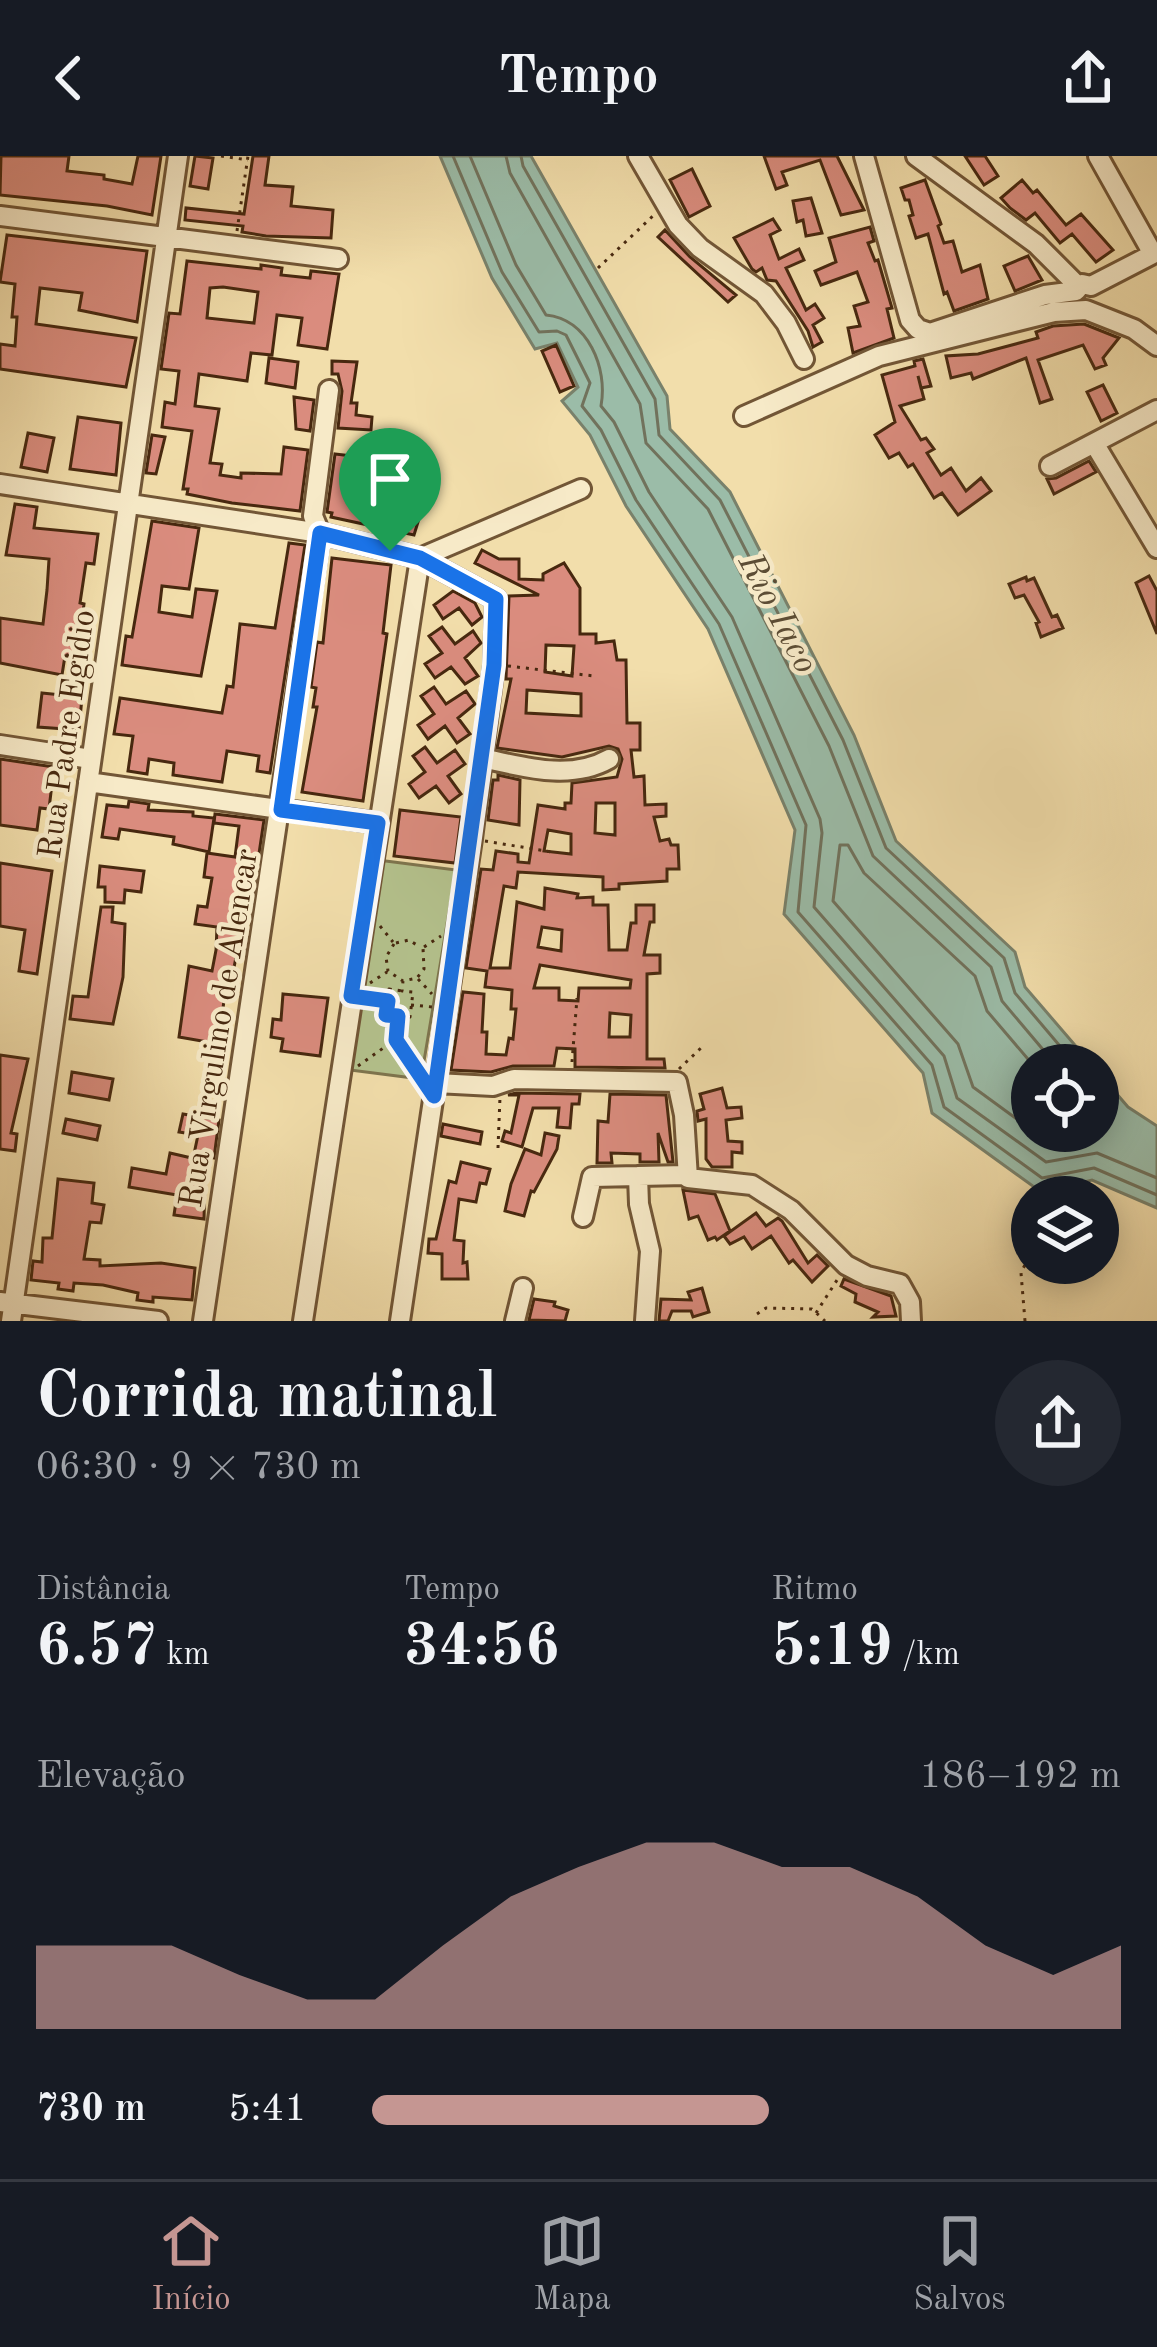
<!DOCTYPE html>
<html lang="pt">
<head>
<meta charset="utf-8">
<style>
  :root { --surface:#171b24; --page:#242831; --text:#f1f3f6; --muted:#9ea1a6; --line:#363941; --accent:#c59692 }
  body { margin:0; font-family:"Old Standard TT",serif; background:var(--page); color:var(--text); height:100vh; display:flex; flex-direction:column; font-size:45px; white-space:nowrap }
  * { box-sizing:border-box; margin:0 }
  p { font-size:39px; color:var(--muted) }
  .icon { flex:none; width:66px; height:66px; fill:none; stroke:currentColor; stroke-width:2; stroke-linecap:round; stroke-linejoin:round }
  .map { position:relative; height:1165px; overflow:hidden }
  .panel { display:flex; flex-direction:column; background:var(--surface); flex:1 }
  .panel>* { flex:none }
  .buttons { position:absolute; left:1011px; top:888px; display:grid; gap:24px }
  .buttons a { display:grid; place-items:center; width:108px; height:108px; border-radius:50%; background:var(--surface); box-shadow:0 6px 30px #0003; font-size:60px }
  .pin { position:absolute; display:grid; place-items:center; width:102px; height:102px; color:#fff; margin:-123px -51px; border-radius:50% 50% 50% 0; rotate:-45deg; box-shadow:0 0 12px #0007 }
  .pin .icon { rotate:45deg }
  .round { display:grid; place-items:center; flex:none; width:126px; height:126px; border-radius:63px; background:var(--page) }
  .overview { display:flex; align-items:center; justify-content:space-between; height:204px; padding:0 36px }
  h1 { font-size:66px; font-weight:700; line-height:90px }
  .metrics { display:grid; grid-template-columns:repeat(3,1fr); gap:18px; height:204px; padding:12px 36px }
  .metrics div { display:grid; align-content:center }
  .metrics b { font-size:60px; font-weight:700 }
  .metrics small { font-size:33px; font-weight:400 }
  .metrics p { font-size:33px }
  .chart { height:336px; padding:24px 36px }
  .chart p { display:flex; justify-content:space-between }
  .chart svg { width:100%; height:216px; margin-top:12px; fill:var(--accent); opacity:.7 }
  ul { padding:0 36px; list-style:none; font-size:39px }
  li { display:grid; grid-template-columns:192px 144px 1fr; align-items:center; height:90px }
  li i { height:30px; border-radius:15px; background:var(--accent) }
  header { display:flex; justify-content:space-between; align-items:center; height:156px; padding:0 36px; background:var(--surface); font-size:54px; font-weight:700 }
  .tab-bar { display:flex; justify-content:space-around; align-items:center; height:168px; border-top:3px solid var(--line); background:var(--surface); font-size:33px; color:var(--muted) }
  .tab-bar a { display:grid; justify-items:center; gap:6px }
  .tab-bar .selected { color:var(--accent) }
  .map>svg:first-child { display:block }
</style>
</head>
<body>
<header><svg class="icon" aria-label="back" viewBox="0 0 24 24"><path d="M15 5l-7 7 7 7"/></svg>Tempo<svg class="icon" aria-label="share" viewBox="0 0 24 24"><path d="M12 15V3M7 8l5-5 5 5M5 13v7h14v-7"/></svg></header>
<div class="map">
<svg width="1157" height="1165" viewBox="0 0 1157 1165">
  <rect width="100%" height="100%" fill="#f2deab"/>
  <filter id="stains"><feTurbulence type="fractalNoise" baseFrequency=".00167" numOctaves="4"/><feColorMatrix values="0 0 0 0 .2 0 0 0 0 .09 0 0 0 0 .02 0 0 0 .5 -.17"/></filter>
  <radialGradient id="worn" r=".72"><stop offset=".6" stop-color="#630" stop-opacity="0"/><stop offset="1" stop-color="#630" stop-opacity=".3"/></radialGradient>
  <path fill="#b4c28d" stroke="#7e754e" stroke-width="3" d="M378,704L456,714L421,923L350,914Z"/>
  <path fill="#9bbca8" stroke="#79816b" stroke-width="3" d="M440,0H531L667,240L670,273L730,336L854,579L896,685L1015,796L1025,831L1092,909H1032V975H1098V916L1128,951L1157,970V1052L1092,1024L1041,1036L932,957L923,917L784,758L795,674L708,473L626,350L590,279L562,245L578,231L557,187L535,193L492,122Z"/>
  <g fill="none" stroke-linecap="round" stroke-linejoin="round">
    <path stroke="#71725c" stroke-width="3" d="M453,0L502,116L539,176L557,175L566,179L590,227L582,250L601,274L636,344L719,468L806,669L798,756L932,909L944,951L1042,1022L1094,1012L1157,1039
      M470,0L516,109L546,159C588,163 608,212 601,250L614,266L649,336L732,461L820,663L822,677L814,751L944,900L957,942L1046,1006L1097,997L1157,1022
      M506,0L510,17L640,248L646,287L708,353L829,590L873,700L991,811L1002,845L1056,909
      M521,0L523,10L655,243L659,279L720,344L843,584L886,692L1004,802L1015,837L1076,909
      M1032,974L973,931L958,888L833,745L840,689H848L864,717L975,820L987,855L1033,909"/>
  </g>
  <path fill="#da8c7e" stroke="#47280f" stroke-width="3" fill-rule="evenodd" d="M1,0H69L67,15L104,19V23L132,28L138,0H161L152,59L107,50L0,39Z
    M195,0L213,2L208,33L190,30Z
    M253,0H269L265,29L293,31L291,50L333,54L331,82L266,80L242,76L243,70L185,64L186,52L244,58Z
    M764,0H837L864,54L841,59L820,4L782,16L787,29L776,33Z
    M965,0H985L998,20L984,29Z
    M692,13L710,50L689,61L670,24Z
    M925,24L941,68L938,70L944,87L953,85L962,116L980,109L988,143L954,155L947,136L944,138L928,78L916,82L909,60L913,59L909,44H905L901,32Z
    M1022,24L1033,37L1037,34L1066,69L1081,58L1113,94L1096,106L1072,78L1060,87L1035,57L1026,64L1010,52L1001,42Z
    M811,42L822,77L806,80L803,64L797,66L793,45Z
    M773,63L780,74L770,79L779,103L799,93L804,104L786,112L806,154L815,148L824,162L813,169L822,186L813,191L808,175L776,125L767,124L762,112L756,116L752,113L734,82Z
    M870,71L874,85L868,87L875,105L878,104L892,152L887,153L894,182L853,197L848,172L860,170L854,150L868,146L857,116L821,129L815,115L836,106L829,82Z
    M665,74L690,101L736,139L728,146L658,81Z
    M7,79L147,95L137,166L79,154L82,137L40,132L36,168L136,182L126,231L0,213V188L15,190L17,161H12L15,128L0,126Z
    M1028,100L1042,124L1015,135L1004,110Z
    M187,105L261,113V109L282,112L281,119L310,122L311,115L339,118L327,193L298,189L302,162L277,159L272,199L251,197L247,225L199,218L195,250L219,253L210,307L222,308L220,319L241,322V317L281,318L284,291L308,294L300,355L232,347L187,338L188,333H183L192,275L162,271L165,246L175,248L179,215L161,213L169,157L180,158ZM223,131L258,136L254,167L207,162L210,132Z
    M1084,168L1119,182L1103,202L1106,209L1095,213L1083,189L1038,204L1052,243L1040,247L1026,202L973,223L971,217L951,222L946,200L978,198L1038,182L1036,176L1053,170Z
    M556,189L574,230L560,236L542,195Z
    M269,202L298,206L295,232L266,227Z
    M923,203L931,230L921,232L918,220L924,243L900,250L921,284L926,282L934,293L927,297L941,319L951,312L966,335L981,322L991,335L958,359L942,337L934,342L913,308L908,311L899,297L889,302L875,279L895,266L882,219L915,210L914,205Z
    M332,205L357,206L351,247H357L356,259L372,261L371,274L338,272L342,235L338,218H332Z
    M1103,229L1117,257L1101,265L1087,236Z
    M294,241L314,244L310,275L296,273Z
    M78,261L121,267L116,319L70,313Z
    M28,277L54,282L47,316L21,311Z
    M152,279L165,281L156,318L146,317Z
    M335,298L370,302L367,332L383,335L381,348L398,350L397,357L410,359L409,363L418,366L414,379L331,361L332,357L327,356Z
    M1089,305L1096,316L1054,338L1047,323L1056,322Z
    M15,348L37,351L34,372L98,378L94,408L86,407L80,447L84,448L81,472L92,474L88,503L65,500L62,519L0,507V462L43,468L47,434L49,403L6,399Z
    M152,365L199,372L189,433L162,430L159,456L192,461L196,433L217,435L201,520L122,509L126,480L132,481Z
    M289,387L305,389L270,617L257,615L259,600L227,595L222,626L173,619L174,607L149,603L147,618L128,615L133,580L114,578L120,542L222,557L227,530L233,531L240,468L275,472Z
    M482,394L499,403H519V423L543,424V418L564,407L580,432V478H596V487L614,485L617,504H626L627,567H640V594H631L634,621L644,620L645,649L666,648V660L654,661L660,685L669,683L671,689H678L679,713H667V725L619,728V733L603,734V721L518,716L516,732L504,730L490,812H510L517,746L544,753L545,732L578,738L577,742L593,741V749H608L609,794H627L631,767H636V749H654V766H650L644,799H660V817L647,818V903H664L665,912L575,911V893L557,892L554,910H513L491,916L451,914L463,836L484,838L482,876H487L486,898L506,899L509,882L513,883L516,853H511L512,834L485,831L487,815L466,812L481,713L493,714L496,695L518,698V706L529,707L538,649L565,653V647H571L572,627L617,621L622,603L618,593L609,590L562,601L497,592L511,523H506L509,440L539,439L475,407ZM546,489L574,490L572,520L545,516ZM527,534L581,538V560L526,557ZM596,647H615V679L595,677ZM548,674L571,678V698L544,695ZM542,771L562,774L561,795L538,791ZM540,809L631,824L630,832H579L578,845L559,844V832H534ZM610,857L631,859L630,881H609Z
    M332,402L391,409L383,477L387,478L363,645L302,636L317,551H313L316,532L311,531L317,486L323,487Z
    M1149,420L1157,435V478L1136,427Z
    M1026,421L1027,425L1034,422L1052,461L1057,459L1063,472L1041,481L1036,467L1039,466L1024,439L1015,442L1009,428Z
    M453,435L475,447L482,461L472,469L459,452L443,463L434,449Z
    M442,471L455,488L473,475L481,487L465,502L478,520L465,528L451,511L435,522L425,508L442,497L429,480Z
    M434,531L446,548L466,535L475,548L458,562L470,578L457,587L445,570L428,583L418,569L434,558L421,540Z
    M42,537L82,541L79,574L38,571Z
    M425,591L437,607L455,594L465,608L448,620L461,638L449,647L436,630L419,642L409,628L425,616L413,600Z
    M0,603L54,611L49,653L40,652L37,674L0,669Z
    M498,619L520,624L519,669L488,664L493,624H498Z
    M129,645L149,648L148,654L193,656V660L214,662L209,696L173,688L174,681L120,673L118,683L102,681L107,649L128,651Z
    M400,654L461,661L455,707L394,700Z
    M215,658L264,664L250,758L245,757L241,782H246L244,797L237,796L231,827L226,826L219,888L179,881L189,810L212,815L216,794L217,771L195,768L198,750L207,751L212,722L204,721L207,697L235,701L239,670L214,667Z
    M0,707L52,715L37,818L19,815L25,774L0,770Z
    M100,710L144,715L141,736L125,734L124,747L105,746V731H98Z
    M101,751H113L112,766L125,768L123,821L113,868L70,863L73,840L88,841Z
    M283,838L328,842L320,900L281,895L283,883L271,881L273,863L281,864Z
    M0,899L28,903L11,977L17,978L15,995L0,993Z
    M72,916L113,923L109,944L69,937Z
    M722,932L727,952L741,951L742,962L726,964L728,985L742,986V997L732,996V1011H712L706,1003V963L698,965L697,955L704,953L700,938Z
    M516,937L580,938L579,948H572L570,972L557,971L559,952H533L522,991L502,985L505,975L511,977L519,939H508Z
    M610,938L666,939L673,1006H668L658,977L659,1006H640V998L611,997L612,1007H597L598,965L608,966Z
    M183,958L219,964L214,1002L194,998L198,979L179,976Z
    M66,963L100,970L97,984L63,977Z
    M443,968L482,976L480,988L441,980Z
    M545,977L559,980L557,993L534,1036L531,1035L524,1060L505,1055L511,1028L525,993L541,999Z
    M170,997L200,1004L196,1023L205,1024L204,1063L174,1059L177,1039L129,1031L132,1012L166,1018Z
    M461,1006L490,1013L486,1028L480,1027L476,1046L459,1043L454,1084L464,1085L463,1107L467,1106L468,1123H442V1098L428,1097L429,1083H436L449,1025L456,1027Z
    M58,1023L94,1027L92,1047L104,1049L101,1067L90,1066L84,1103L100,1104V1110L161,1107L195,1112L192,1144L153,1141V1146L137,1144L138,1137L103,1129L74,1127L73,1135L58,1133L59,1127L31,1124L33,1105L42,1106L43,1082H52Z
    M683,1034L715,1038L730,1075L717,1084L715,1081L708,1084L698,1060L689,1063Z
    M756,1057L766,1070L778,1062L782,1065L808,1107L817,1099L828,1110L812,1126L793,1104L789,1107L771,1080L752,1093L744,1081L730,1088L724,1080Z
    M844,1123L891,1140L896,1160L873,1161L878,1156L855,1146L856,1138L841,1130Z
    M702,1132L709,1156L693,1161L691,1155H672L668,1165H659L661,1143L691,1144L688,1136Z
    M534,1143L555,1146L554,1150L568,1154L565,1165L529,1164Z"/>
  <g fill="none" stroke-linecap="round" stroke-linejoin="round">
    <defs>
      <path id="minor" d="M638,0L678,69L700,92L764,138L786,167L804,203
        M864,0L910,164L918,173L930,177L1045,139L1076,135L1082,128L1091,130L1157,96
        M916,0L1036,88L1078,130
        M1098,0L1153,98
        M0,60L338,103
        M744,260L879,200L1054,156L1086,154L1134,173L1157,190
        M1094,287L1157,392
        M1050,310L1157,254
        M0,328L320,377L420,402L496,443L494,509L472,683L400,1165
        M0,589L91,603
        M482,602C524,611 570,625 609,603
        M88,626L378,667
        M436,927L493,930L514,923L677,926L684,959L688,1022L752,1029L791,1054L846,1109L867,1120L900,1128L910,1146L911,1165
        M583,1061L592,1021L638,1020
        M0,1146L158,1165
        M11,1165L178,0
        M203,1165L320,377L313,360L329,234
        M303,1165L420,402L581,333
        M515,1165L523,1132
        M645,1165L650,1095L639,1048L638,1020L686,1019"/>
    </defs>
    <use href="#minor" stroke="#725636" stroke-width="24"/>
    <path stroke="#47280f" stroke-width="3" stroke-dasharray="3 6" stroke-linecap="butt" d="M221,0L248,4
      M237,75L248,0
      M598,112L655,58
      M508,510L594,520
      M485,685L552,696
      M380,770L393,786
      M396,787L409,784L420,791
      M394,788L386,801L388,815L403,825L417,822L424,813L423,792
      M424,791L441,780
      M418,823L432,838
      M370,827L387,816
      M366,842L386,844
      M411,849L433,851
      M396,860L386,859L389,833L402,835
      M400,860L410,861L413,836L402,835L403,825
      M397,885L422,922
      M572,906L577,842
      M358,910L396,883L398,860
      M679,913L703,890
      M498,992L500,941
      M816,1157L839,1121
      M757,1158L766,1152L812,1153L825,1165
      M1025,1165L1021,1117L1031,1096L1025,1073L1029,1036"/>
    <use href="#minor" stroke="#f7eac8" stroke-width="18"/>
  </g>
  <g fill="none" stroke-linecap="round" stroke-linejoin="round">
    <defs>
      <path id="route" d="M320,377L420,402L496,443L494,509L434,940L396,884L398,860L386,859L388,845L351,840L378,667L281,654Z"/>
    </defs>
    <use href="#route" stroke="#fff" stroke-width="24"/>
    <use href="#route" stroke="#1a73e8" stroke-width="15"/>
  </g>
  <g text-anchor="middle" stroke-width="9" stroke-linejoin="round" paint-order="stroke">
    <g font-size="33" fill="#47280f" stroke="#f7eac8">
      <text transform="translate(65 578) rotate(-82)" y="12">Rua Padre Egidio</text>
      <text transform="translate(217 872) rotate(-81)" y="12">Rua Virgulino de Alencar</text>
    </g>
    <g font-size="36" font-style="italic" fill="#5c4d35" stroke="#f7eac8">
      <text transform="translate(780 456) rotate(62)" y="13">Rio Iaco</text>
    </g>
  </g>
  <rect width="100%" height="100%" filter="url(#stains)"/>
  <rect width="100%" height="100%" fill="url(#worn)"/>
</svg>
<div class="buttons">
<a><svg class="icon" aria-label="locate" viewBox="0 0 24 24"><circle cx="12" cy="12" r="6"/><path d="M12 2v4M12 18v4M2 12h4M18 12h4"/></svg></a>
<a><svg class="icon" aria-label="layers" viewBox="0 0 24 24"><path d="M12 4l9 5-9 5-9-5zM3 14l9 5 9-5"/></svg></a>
</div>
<div class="pin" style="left:390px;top:395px;background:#1e9e55"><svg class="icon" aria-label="arrive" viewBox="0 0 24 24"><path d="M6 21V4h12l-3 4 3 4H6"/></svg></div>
</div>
<section class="panel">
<div class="overview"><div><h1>Corrida matinal</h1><p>06:30 · 9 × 730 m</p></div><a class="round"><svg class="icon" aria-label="share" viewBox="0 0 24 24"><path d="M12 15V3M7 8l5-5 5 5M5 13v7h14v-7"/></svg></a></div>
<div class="metrics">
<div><p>Distância</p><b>6.57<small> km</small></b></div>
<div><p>Tempo</p><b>34:56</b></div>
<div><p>Ritmo</p><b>5:19<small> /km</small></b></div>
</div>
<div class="chart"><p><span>Elevação</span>186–192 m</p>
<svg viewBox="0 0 160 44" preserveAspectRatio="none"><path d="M0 44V27L10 27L20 27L30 33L40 38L50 38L60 27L70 17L80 11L90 6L100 6L110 11L120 11L130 17L140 27L150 33L160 27V44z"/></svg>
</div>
<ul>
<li><b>730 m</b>5:41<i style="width:53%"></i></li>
</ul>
</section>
<nav class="tab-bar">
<a class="selected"><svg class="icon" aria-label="home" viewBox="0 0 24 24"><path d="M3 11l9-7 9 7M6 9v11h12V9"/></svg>Início</a>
<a><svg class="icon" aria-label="map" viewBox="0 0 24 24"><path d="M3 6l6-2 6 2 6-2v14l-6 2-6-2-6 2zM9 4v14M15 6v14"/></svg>Mapa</a>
<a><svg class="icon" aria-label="saved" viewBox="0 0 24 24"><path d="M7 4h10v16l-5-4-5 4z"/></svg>Salvos</a>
</nav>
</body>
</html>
